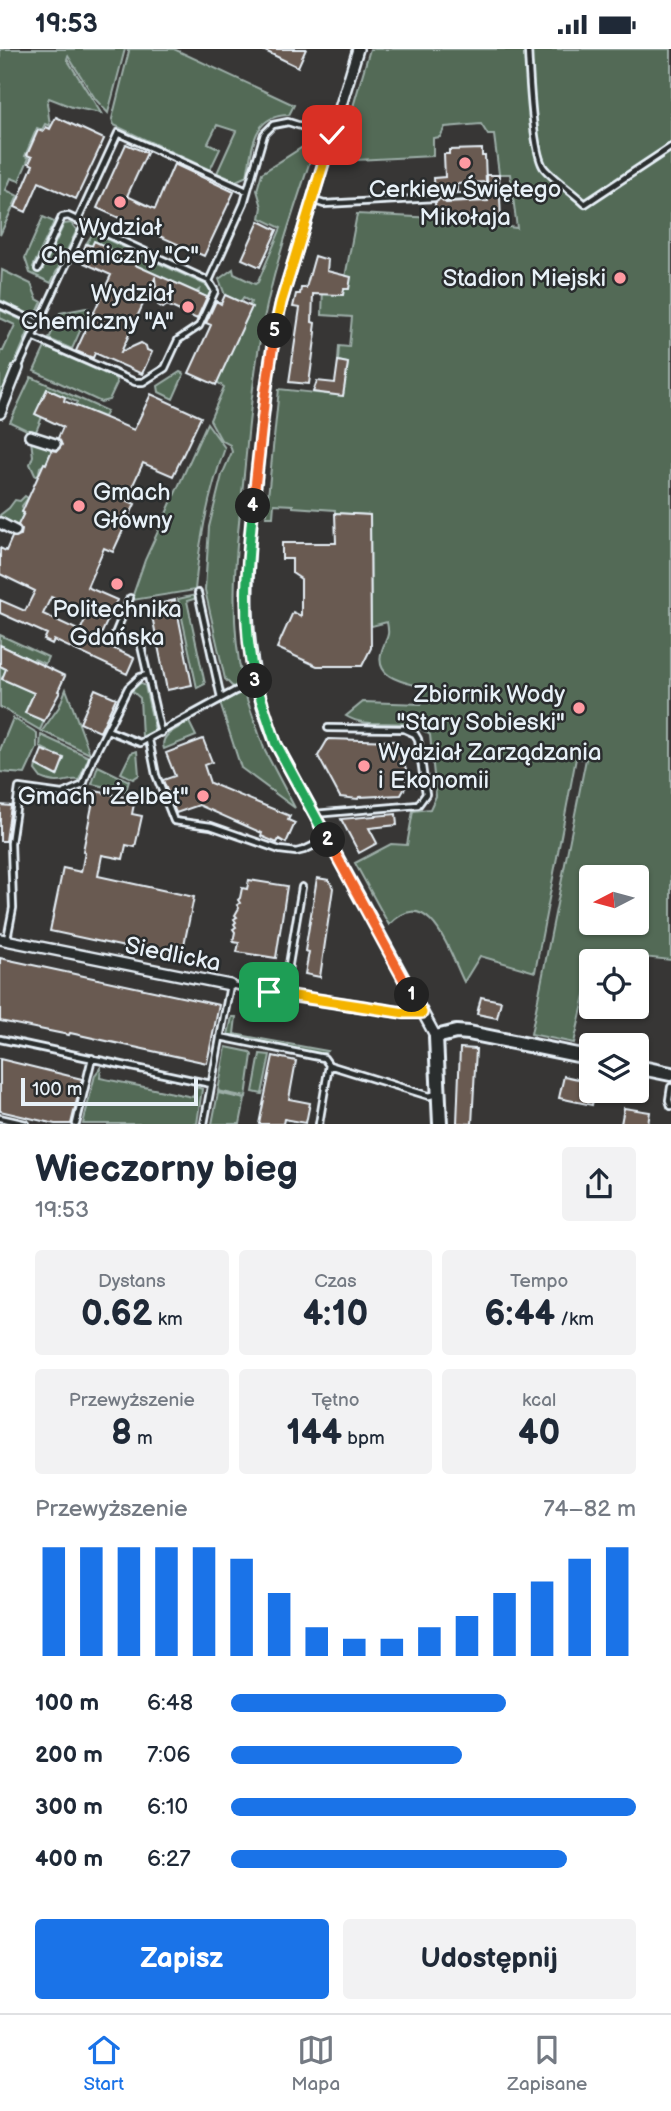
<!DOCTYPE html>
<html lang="pl">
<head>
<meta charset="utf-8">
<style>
  :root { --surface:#fff; --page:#f2f2f3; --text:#1f2937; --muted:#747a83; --line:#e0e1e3; --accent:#1a73e8 }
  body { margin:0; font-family:"Balsamiq Sans",sans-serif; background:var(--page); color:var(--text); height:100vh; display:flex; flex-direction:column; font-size:26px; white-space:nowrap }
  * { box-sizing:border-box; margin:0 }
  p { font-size:23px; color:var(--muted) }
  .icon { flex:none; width:38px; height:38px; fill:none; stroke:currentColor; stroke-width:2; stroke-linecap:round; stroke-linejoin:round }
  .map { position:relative; height:1075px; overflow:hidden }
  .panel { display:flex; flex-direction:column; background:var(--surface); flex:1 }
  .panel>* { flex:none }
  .needle { width:46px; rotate:264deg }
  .fabs { position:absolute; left:579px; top:816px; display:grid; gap:14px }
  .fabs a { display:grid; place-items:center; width:70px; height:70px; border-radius:7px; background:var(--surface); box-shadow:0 2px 5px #0004; font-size:35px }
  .scale { position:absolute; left:21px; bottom:18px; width:177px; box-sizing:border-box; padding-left:7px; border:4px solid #e8f1f8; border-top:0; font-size:19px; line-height:24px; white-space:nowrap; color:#e8f1f8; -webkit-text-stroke:5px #2a2d2e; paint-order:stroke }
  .pin { position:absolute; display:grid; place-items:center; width:60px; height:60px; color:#fff; margin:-30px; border-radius:14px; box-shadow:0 4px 10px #0006 }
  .km { position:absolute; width:35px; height:35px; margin:-18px; border-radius:50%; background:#222; color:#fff; font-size:19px; line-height:35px; text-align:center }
  .round { display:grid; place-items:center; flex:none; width:74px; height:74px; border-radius:7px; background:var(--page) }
  .summary { display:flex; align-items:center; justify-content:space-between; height:119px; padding:0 35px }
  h1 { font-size:38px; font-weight:700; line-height:52px }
  .stats { display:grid; grid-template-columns:repeat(3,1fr); gap:10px; height:119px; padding:7px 35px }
  .stats div { display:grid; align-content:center; border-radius:7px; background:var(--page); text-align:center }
  .stats b { font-size:35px; font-weight:700 }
  .stats small { font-size:19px; font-weight:400 }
  .stats p { font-size:19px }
  .chart { height:196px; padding:14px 35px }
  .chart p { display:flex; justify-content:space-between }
  .chart svg { width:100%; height:126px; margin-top:7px; stroke:var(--accent); stroke-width:6 }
  .action { display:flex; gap:14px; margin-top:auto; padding:14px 35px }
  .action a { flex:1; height:80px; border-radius:7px; background:var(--accent); color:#fff; font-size:28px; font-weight:700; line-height:80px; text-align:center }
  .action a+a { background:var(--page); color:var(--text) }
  ul { padding:0 35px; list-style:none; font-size:23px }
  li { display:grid; grid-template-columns:112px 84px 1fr; align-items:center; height:52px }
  li i { height:18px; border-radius:9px; background:var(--accent) }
  .status { display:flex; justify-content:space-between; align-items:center; height:49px; padding:0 35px; background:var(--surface); direction:ltr }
  .status svg { height:19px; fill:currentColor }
  .tab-bar { display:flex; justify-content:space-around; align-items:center; height:98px; border-top:2px solid var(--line); background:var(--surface); font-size:19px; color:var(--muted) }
  .tab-bar a { display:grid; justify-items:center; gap:4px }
  .tab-bar .selected { color:var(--accent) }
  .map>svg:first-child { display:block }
</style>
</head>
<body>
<div class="status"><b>19:53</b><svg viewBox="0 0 49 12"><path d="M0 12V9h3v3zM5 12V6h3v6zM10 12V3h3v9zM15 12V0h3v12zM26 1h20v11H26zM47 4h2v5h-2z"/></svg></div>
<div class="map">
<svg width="671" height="1075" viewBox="0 0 671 1075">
  <rect width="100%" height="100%" fill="#373635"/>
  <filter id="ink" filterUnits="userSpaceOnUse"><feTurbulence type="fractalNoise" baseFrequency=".0143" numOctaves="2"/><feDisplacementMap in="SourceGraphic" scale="14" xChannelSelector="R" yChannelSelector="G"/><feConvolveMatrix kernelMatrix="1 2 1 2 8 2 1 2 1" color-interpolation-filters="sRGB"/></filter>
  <g filter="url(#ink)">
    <path fill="#526a57" stroke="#9daea8" stroke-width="2" fill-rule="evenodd" d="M0,0H125L108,64L96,51L68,7L67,10L101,64L72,58L49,49L47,54L50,77L45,75L42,81L37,79L25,107L29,109L19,132L11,129L6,141L18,147L0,186Z
      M126,0H174L294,56L289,66C252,66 253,98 247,127L236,132L217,124L236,82L217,76L208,94L220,100L210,121L114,76L112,70L129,2Z
      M370,0H671V911L595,903L574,994L531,985L586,710L576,709L535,923L480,907L464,933C450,905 429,833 389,876L355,814L391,795L407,796L413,762L430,760L436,747L430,686C406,664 372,683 346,667L363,653L422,655L423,638C403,633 373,629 382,601C387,587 390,588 387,573L372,577L371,576L370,466L335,464V461L293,458V456L274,455L273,468H266L279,340L343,347L348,314L338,312L339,297L349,298L352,268L322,266L323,239H343L357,165L436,169L517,179L510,125H499L494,86H488L481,75L445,78L440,88L433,89V107L337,112ZM592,828H637V873H592Z
      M309,94L315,97C295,158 272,221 261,286C251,338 248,391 242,444C235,508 229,571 243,634L233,638L225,630L205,541L209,478L222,426L232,403L230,396L221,391L210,371L224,338L217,333L251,253L243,249L241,254L225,246L219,230L233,220L234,225L255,235L258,233L281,179L260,169L262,158L257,141L262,124Z
      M43,168L54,173L33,218L42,222L64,175L71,174L77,181L51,234L30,224L25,209Z
      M93,184L208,237L211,242L208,249L198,244L199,241L196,243L135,216L137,210L121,203L118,209L94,193L92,197L86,195Z
      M2,221L31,235L37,250L42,253L35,268L0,251Z
      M86,259L90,260L72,300L49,290L60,264Z
      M0,261L28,274L30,279L0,349V302H3L15,276L0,269Z
      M45,298L115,329L117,334L109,351L101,353L34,322Z
      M180,323L184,325L173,350L159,343L158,337Z
      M31,328L107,362L104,368L75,357L77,353L47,340L36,365L42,368L35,385L28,384L25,380L10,373Z
      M207,374L225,399C208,446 199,492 195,541L133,551L132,549L145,511Z
      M31,392L53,399L46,415L40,418L38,428L35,426L30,415L33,407Z
      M25,447L28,449L22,457L24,464L17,479L0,470V466L9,459L15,451L20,452Z
      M196,546L197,549L187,552L205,635L197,639L178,550Z
      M0,586L48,608L45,615L34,610L33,612L0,596Z
      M0,617L6,620L2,630L34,644L25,663L44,672L40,681L0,658Z
      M140,634L145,637L155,682L142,688L140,649L132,642Z
      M66,640L90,705L42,682L59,658Z
      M244,642L265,702L295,759L241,719L220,654Z
      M13,669L37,684V699L25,725L0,723V701Z
      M189,673L196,687L164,700C159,685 178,680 189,673Z
      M41,686L89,708L79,731C66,729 61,738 41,729L35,721L36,716L57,727L64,710L40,698Z
      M137,702L139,726L133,730L121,724L131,704Z
      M98,717L129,732L126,742L92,735Z
      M232,968H236L234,985L327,1002L321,1005L230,988L228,986Z
      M226,998L250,1003L252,1006L246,1048L218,1042Z
      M260,1005L270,1006L262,1045L253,1043Z
      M101,1018L100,1029L193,1048L197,1038L202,1040L197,1075H83L95,1026Z
      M218,1044L245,1050L240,1075H212Z"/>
    <path fill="#695a51" stroke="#e8f1f8" stroke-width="2" fill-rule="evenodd" d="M261,0H306L298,18Z
      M56,68L104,90L76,150L39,133L26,163L15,158L33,116L29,114L32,108L27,106L38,81L43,83L46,78L50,80Z
      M126,95L147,104L127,147L155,160L174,115L234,143L204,207L97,159Z
      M482,100V107H485L486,133L457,135V144L444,145L441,150L446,154L488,152L487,126H499L501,171H489V167L436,169L435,154L440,149L435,144L434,129L445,128L444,105H449V101Z
      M259,172L277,181L260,218L242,210Z
      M94,192L109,199L117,212L121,203L137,210L135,216L207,248L197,270L167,256L163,259L158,256L155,229L121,303L141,294L146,297L147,301L152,303L142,325L95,304L93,309L76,302L111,226L84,214L86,209L81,207L86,195L92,197Z
      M315,207L328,211L327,222L351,228L349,240H344L343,246L313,245L312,273L315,274L314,282L316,283L309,335L289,333L300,259L293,258L296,245H300L301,239H306Z
      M225,246L252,258L216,336L189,324L211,276L206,274L216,252L221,255Z
      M338,312L348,314L343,347L313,343L317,332L335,334Z
      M47,340L65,348L64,352L134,381L151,345L201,368L173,427L143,414L126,451L135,455L113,503L104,499L87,538L117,551L98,592L134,609L127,625L54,591L52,595L44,591L47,585L0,564V551L25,562L35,542L0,525V499L6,502L12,488L21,486L22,481L18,476L24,464L22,463L44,414L46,415L52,401L57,402L62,396L58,389L63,378L35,365ZM51,548L88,564L80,582L43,565Z
      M335,464L370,466L371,599L362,617H317L277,599L293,563L301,567V530L292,524V510H282V494H336Z
      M175,551L192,636L167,641L150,557Z
      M0,596L65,627L58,642L60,643L44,672L25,664L34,644L2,630L6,620L0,617Z
      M95,640L116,649L100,683L80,674Z
      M203,690L212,713L204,716L210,734L290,767L288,771L295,774L286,794L279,790L277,794L261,787L262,784L199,756L176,764L163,731L175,727L166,704Z
      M328,690L395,692L408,725L403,735L406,737L401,746L359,748L358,750L340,748L318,707Z
      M42,701L64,709L57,727L36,716Z
      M95,742L135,750L132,765L142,767L135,798L126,796L123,810L102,806L98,827L194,848L181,910L50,882L63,819L81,823L85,803L83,802Z
      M0,756L11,757L6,792H0Z
      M396,765L397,776L369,779L377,794L359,804L341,770Z
      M317,829L329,831L333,839L320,928L305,925L309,903L305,902Z
      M249,831L287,837L276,909L237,903L239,894L233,893L235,883L233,880L236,878L234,875L236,873L234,870L237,868L235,866L239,859L237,856L240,854L238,851L240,849L242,839L247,840Z
      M0,909L219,956L207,1014L70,984L69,986L0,972Z
      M481,948L501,952L497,969L477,965Z
      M460,999L476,1000L472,1075L457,1074Z
      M273,1007L296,1012L289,1050L310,1054L306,1074L284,1070L283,1075H259Z
      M0,1010L82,1030L71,1075H55L0,1062Z
      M564,1027L592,1033V1041H595L592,1056L559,1049Z
      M624,1059L650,1063L648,1075H621Z"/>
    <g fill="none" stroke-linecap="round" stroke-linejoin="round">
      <defs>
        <path id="lane" d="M528,0C529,22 533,105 544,119C553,130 574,144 585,155L671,98
          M446,149L480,147
          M312,151L324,155L435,149
          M78,171L118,84L247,142
          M209,232L244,154L264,85L273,76L288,73L330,86
          M0,256L39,274
          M32,288L135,333H143L165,319L178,291L199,277L215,242L209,232L68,167L62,168L38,220
          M20,315L85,175
          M198,544L221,649
          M115,585L130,549
          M141,597L161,684
          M107,681L140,694L235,642L256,635
          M149,691L156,726L174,772L211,777L280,801L296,803L304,801L327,790
          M314,765L418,756L426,745L418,690L415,685L404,680L328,679
          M7,890L13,859L11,794L19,739L62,745L83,736L93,709L128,639L140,628L147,626
          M284,945L302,838
          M220,988L324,1009L329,1016L429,1047L437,1045
          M0,990L211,1035
          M671,1038L669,1051L671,1057
          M0,1069L26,1075
          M76,1075L92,1009
          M204,1075L230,936L272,944
          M319,1075L329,1016"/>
        <path id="street" d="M358,0L281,254C269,306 264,359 258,412C247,514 235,598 276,695L436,988
          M0,364L18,319
          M30,387L55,395
          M0,474L15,482
          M0,890L230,936
          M272,944L405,964H422"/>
        <path id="secondary" d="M637,1018L671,1025
          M440,1075L436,988L456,983L469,984L592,1009"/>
      </defs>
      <use href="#lane" stroke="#e8f1f8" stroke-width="10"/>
      <use href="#street" stroke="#e8f1f8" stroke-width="14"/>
      <use href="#secondary" stroke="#e8f1f8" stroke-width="18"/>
      <use href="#lane" stroke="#2a2d2e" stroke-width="4.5"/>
      <use href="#street" stroke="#2a2d2e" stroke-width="9"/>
      <use href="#secondary" stroke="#2a2d2e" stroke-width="12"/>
    </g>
  </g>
  <g fill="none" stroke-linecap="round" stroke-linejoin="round" filter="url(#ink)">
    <defs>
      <path id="split-1" d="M269,943L405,964H422L412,946"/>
      <path id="split-2" d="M328,791L412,946"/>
      <path id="split-3" d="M255,632L276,695L328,791"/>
      <path id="split-4" d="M253,457C247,515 241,574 255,632"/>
      <path id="split-5" d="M253,457L265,347L275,282"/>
      <path id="split-6" d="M275,282L281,254L332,86"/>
    </defs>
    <use href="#split-1" stroke="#fff" stroke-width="14"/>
    <use href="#split-2" stroke="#fff" stroke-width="14"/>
    <use href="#split-3" stroke="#fff" stroke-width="14"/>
    <use href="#split-4" stroke="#fff" stroke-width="14"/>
    <use href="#split-5" stroke="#fff" stroke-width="14"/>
    <use href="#split-6" stroke="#fff" stroke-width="14"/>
    <use href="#split-1" stroke="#f5b400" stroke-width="9"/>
    <use href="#split-2" stroke="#f0652b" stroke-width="9"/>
    <use href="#split-3" stroke="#22a559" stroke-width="9"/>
    <use href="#split-4" stroke="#22a559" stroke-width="9"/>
    <use href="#split-5" stroke="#f0652b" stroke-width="9"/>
    <use href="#split-6" stroke="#f5b400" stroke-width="9"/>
  </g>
  <g fill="#ff9aa2" stroke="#2a2d2e" stroke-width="2.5">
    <circle cx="465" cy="114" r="7"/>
    <circle cx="120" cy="153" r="7"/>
    <circle cx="620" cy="229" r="7"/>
    <circle cx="188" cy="258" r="7"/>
    <circle cx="79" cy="457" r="7"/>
    <circle cx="117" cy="535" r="7"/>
    <circle cx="579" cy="659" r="7"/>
    <circle cx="364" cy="717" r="7"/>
    <circle cx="203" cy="747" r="7"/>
  </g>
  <g text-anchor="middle" stroke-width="5" stroke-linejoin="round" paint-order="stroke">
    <g font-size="24" fill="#e8f1f8" stroke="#2a2d2e" text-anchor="end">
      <text x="465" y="148" text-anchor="middle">Cerkiew Świętego<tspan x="465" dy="28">Mikołaja</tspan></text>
      <text x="120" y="186" text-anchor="middle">Wydział<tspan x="120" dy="28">Chemiczny "C"</tspan></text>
      <text x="606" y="237">Stadion Miejski</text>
      <text x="174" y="252">Wydział<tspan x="174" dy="28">Chemiczny "A"</tspan></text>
      <text x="93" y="451" text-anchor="start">Gmach<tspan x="93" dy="28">Główny</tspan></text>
      <text x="117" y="568" text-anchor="middle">Politechnika<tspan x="117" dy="28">Gdańska</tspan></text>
      <text x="565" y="653">Zbiornik Wody<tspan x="565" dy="28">"Stary Sobieski"</tspan></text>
      <text x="378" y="711" text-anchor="start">Wydział Zarządzania<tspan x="378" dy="28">i Ekonomii</tspan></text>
      <text x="189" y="755">Gmach "Żelbet"</text>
    </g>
    <g font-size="24" fill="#e8f1f8" stroke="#2a2d2e">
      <text transform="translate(173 905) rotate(11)" y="8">Siedlicka</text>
    </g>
  </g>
</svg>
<div class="fabs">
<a><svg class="needle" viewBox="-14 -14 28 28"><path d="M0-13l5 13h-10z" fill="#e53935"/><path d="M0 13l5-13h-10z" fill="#747a83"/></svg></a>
<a><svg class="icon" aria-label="locate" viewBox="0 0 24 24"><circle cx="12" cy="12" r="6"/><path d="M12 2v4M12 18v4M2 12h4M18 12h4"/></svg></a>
<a><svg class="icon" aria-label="layers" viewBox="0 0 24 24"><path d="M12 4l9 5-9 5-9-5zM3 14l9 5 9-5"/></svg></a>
</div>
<div class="scale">100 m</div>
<div class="pin" style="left:269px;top:943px;background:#1e9e55"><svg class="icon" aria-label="arrive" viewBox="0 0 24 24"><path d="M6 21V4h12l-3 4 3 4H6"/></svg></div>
<div class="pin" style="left:332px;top:86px;background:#d93025"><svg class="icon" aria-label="check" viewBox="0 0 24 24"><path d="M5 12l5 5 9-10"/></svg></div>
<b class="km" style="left:412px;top:946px">1</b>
<b class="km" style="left:328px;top:791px">2</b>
<b class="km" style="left:255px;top:632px">3</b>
<b class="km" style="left:253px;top:457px">4</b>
<b class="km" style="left:275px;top:282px">5</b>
</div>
<section class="panel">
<div class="summary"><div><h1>Wieczorny bieg</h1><p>19:53</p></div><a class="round"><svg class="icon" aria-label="share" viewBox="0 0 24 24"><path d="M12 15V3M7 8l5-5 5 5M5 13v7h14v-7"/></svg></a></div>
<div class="stats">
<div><p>Dystans</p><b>0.62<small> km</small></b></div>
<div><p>Czas</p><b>4:10</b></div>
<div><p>Tempo</p><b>6:44<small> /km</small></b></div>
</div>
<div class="stats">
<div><p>Przewyższenie</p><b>8<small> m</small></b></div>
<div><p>Tętno</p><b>144<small> bpm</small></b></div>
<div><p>kcal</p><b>40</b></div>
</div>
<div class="chart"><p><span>Przewyższenie</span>74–82 m</p>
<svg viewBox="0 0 160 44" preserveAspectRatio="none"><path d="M5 44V6M15 44V6M25 44V6M35 44V6M45 44V6M55 44V10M65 44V22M75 44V34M85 44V38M95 44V38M105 44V34M115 44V30M125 44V22M135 44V18M145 44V10M155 44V6"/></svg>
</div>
<ul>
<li><b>100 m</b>6:48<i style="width:68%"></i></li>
<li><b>200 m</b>7:06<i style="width:57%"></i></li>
<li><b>300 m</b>6:10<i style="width:100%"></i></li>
<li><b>400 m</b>6:27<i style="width:83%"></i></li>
</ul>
<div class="action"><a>Zapisz</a><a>Udostępnij</a></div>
</section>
<nav class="tab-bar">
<a class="selected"><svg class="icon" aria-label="home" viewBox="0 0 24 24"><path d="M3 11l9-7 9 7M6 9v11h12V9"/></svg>Start</a>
<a><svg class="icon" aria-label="map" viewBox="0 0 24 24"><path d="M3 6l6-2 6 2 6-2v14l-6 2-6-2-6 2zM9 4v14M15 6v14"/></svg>Mapa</a>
<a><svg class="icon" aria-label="saved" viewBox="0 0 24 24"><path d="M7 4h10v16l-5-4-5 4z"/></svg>Zapisane</a>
</nav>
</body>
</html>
